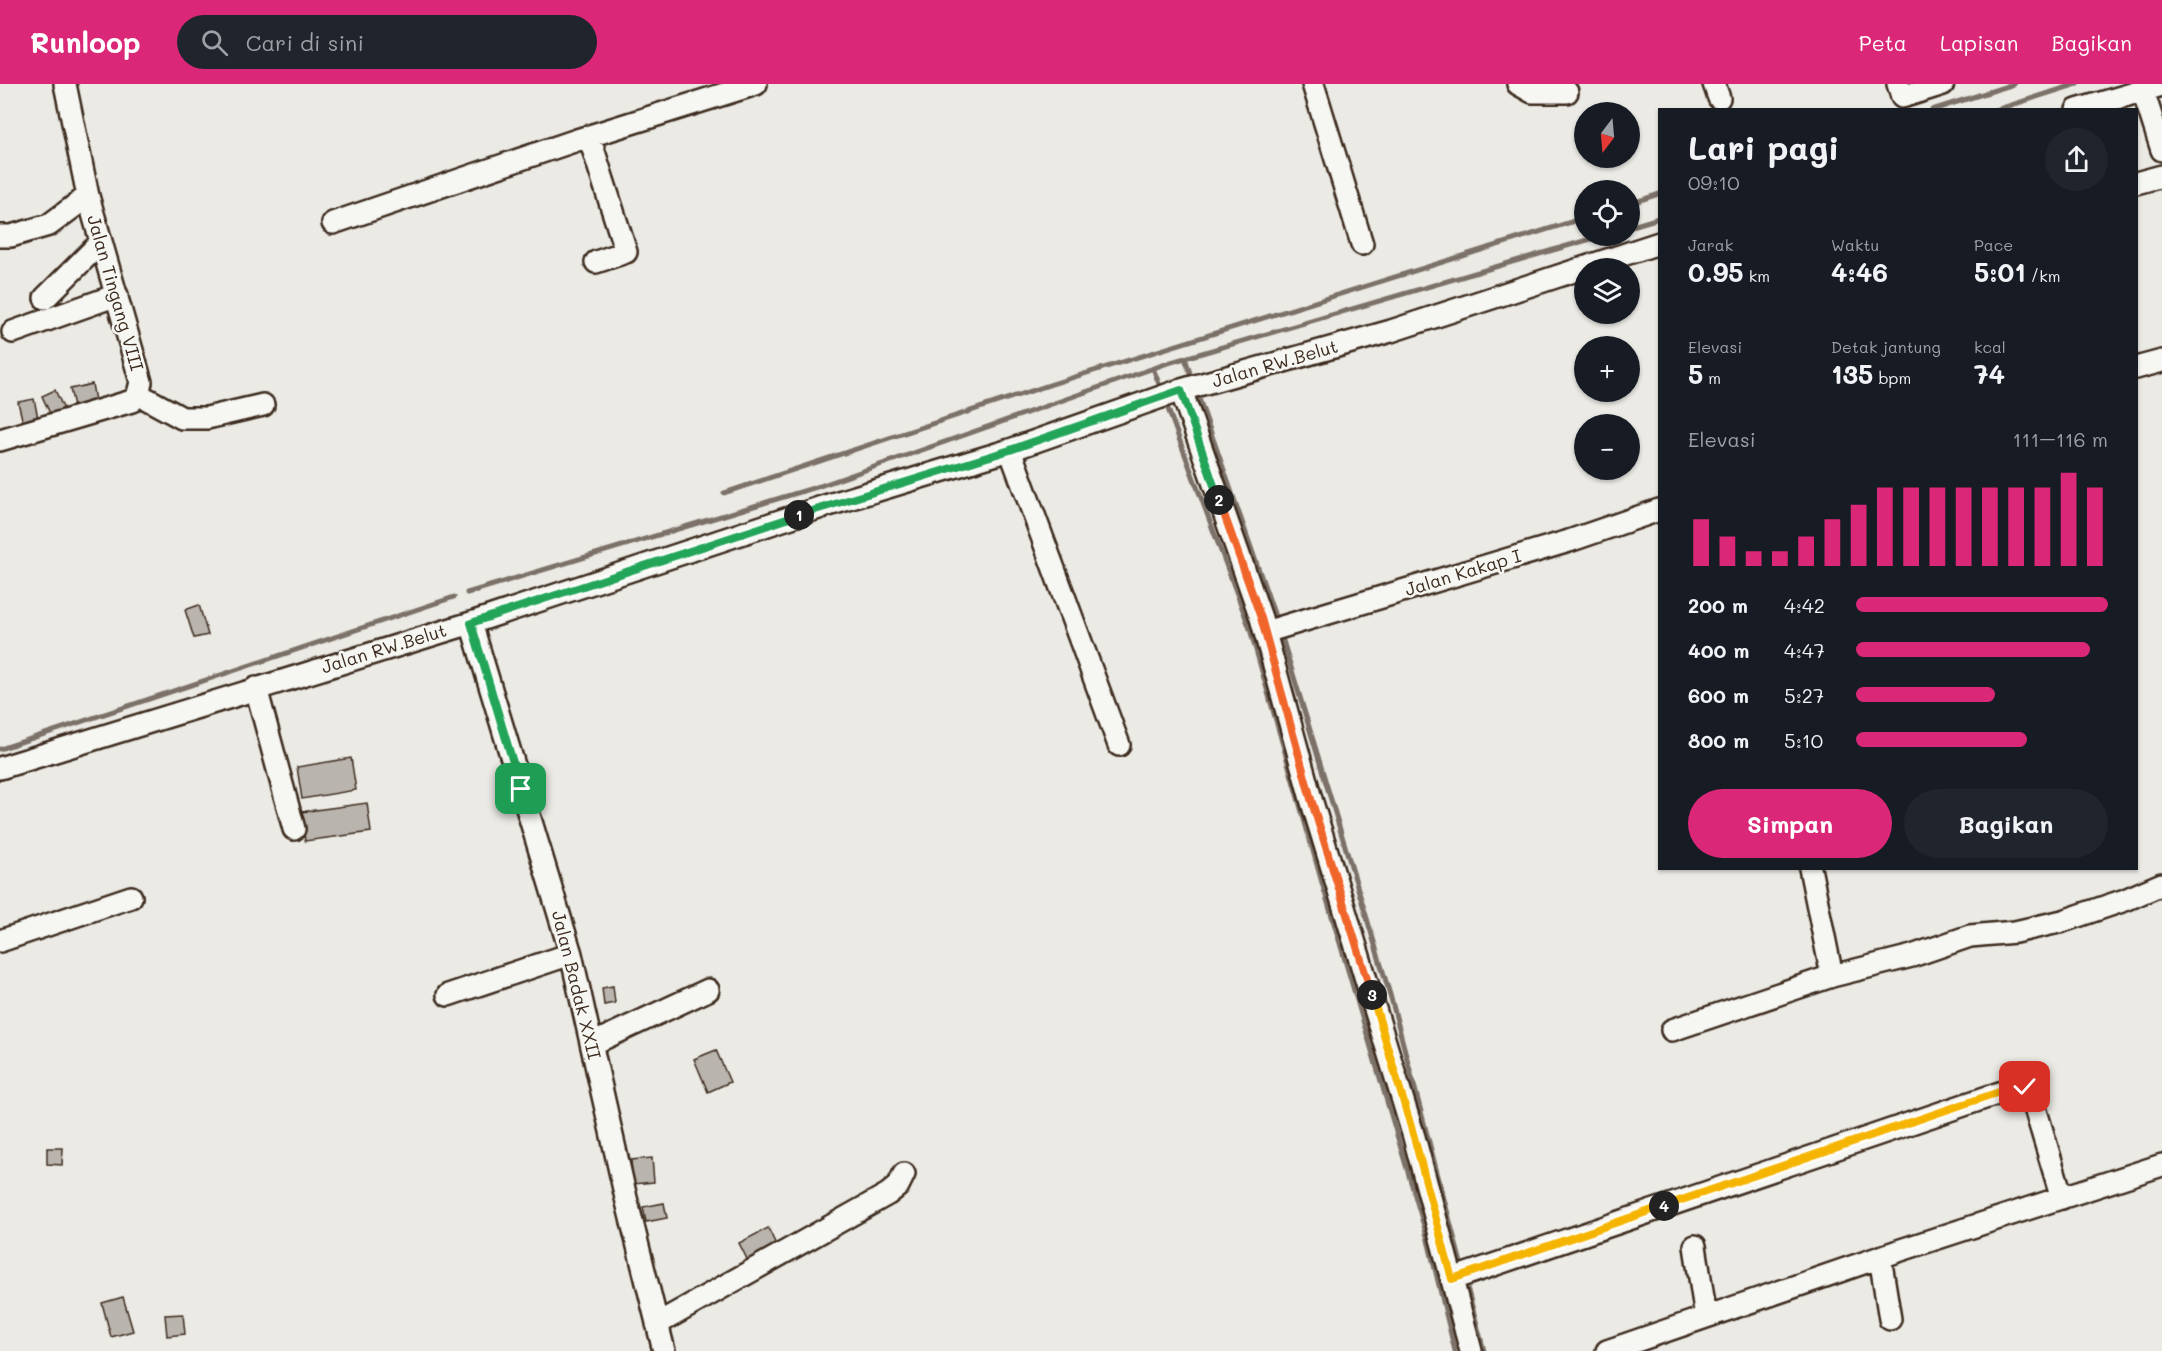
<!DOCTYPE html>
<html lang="id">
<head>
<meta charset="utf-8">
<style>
  :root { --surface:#171b24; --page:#20242c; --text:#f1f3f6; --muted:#9ea1a6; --accent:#db2777 }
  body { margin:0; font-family:Mali,sans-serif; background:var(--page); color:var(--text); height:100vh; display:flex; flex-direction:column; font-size:22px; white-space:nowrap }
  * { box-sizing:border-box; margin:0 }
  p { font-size:20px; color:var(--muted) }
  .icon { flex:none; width:33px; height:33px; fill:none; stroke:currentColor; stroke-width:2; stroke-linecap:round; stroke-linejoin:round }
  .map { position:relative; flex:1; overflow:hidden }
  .sheet { position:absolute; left:1658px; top:24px; width:480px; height:762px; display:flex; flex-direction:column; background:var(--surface); border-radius:0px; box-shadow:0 2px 4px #0004 }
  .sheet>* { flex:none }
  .needle { width:39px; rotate:196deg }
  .controls { position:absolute; left:1574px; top:18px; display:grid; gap:12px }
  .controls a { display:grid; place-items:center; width:66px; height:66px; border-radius:50%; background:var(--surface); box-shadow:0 2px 4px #0004; font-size:30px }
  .pin { position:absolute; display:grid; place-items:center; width:51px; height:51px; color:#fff; margin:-26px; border-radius:12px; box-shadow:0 3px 9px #0006 }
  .km { position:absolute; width:30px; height:30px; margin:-15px; border-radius:50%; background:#222; color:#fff; font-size:16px; line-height:30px; text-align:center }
  .round { display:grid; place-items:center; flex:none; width:63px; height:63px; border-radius:32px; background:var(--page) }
  .head { display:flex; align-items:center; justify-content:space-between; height:102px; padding:0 30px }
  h1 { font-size:33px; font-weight:800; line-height:45px }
  .figures { display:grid; grid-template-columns:repeat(3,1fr); gap:9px; height:102px; padding:6px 30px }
  .figures div { display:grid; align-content:center }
  .figures b { font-size:26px; font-weight:800 }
  .figures small { font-size:16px; font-weight:400 }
  .figures p { font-size:16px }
  .chart { height:168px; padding:12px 30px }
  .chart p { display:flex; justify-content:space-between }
  .chart svg { width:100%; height:108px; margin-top:6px; stroke:var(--accent); stroke-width:6 }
  .button { display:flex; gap:12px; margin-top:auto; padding:12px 30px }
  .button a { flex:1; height:69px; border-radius:36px; background:var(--accent); color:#fff; font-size:24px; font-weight:800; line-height:69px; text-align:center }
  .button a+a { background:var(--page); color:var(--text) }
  ul { padding:0 30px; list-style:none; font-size:20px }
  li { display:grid; grid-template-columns:96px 72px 1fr; align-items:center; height:45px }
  li i { height:15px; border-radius:8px; background:var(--accent) }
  header { display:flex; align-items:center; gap:36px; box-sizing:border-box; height:84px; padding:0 30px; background:var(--accent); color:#fff }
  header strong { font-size:28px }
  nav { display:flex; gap:33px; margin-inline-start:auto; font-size:21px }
  .search { width:420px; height:54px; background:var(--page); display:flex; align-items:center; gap:15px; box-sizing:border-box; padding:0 21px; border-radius:33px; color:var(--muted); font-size:22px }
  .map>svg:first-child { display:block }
</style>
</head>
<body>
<header>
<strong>Runloop</strong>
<div class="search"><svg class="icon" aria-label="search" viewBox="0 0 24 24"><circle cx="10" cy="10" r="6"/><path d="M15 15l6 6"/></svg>Cari di sini</div>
<nav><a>Peta</a><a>Lapisan</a><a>Bagikan</a></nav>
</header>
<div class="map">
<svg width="2162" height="1267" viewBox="0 0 2162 1267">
  <rect width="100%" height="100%" fill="#ebeae5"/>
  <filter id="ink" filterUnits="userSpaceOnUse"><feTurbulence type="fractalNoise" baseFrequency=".0167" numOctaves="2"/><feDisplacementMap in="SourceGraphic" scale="12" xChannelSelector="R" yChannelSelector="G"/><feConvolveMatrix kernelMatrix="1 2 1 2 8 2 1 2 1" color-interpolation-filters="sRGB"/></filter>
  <g filter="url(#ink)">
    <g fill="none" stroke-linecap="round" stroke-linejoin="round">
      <path stroke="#7c7167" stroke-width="5" d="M1932,26L2014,0
        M1996,26L2077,0
        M1629,120L1659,110
        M1629,143L1659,134
        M1185,274L1193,298
        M1153,284L1162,308
        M1196,306L1277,538
        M1165,317L1250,545L1323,802L1427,1152L1455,1267
        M724,409L1052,300L1584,134
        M467,509L820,402L1168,279L1601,152
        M1280,547L1391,914L1463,1187
        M0,665L454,513
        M1465,1196L1484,1267"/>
    </g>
    <path fill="#bab4ae" stroke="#3b2a1e" stroke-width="1.5" d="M92,300L96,322L75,326L70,305Z
      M55,306L66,330L53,336L42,312Z
      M34,315L39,339L24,343L18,318Z
      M199,521L208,551L194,554L185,526Z
      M351,674L356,706L302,715L297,683Z
      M367,719L371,748L305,757L301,728Z
      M613,902L615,919L604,921L602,904Z
      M716,966L730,998L708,1008L694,975Z
      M47,1064H63L62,1081L47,1080Z
      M652,1074L654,1098L633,1100L631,1076Z
      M664,1119L667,1134L646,1138L643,1123Z
      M768,1144L779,1167L750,1181L739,1159Z
      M123,1213L133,1247L111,1253L102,1219Z
      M183,1230L185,1250L167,1252L165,1231Z"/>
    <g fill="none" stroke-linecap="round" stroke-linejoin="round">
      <defs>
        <path id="minor" d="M1313,0L1362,160
          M1518,0L1532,8H1567
          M1714,0L1719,14
          M1898,0L1902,13L1943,0
          M2143,7L2162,66
          M2077,26L2162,1
          M589,52L626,168L596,178
          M2136,99L2162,92
          M333,139L577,56L756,0
          M0,152H11L49,141L88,112
          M45,214L100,159
          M13,248L117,211
          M2136,284L2162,277
          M1181,306L1261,534L1311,715L1414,1053L1471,1267
          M138,310L182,334H207L263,321
          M0,356L132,317L138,310L141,298L88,112L65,0
          M1010,366L1119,661
          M471,539L571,870L626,1114L664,1267
          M1265,548L1569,457L1659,426
          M256,604L294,745
          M0,684L471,539L822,423L1010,366L1181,306L1391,247L1659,159
          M1810,784L1832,892
          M0,857L131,813
          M448,911L571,870
          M1672,946L1832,892L1912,872L1970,852L2015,848L2063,837L2125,816L2162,800
          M592,960L708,906
          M1695,1162L1706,1233
          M1880,1173L1890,1235
          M1452,1195L2020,1002L2030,1007L2062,1114
          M657,1240L888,1110L898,1102L904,1090
          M1607,1267L1901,1166L2162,1081"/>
      </defs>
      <use href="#minor" stroke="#3b2a1e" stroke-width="26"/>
      <use href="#minor" stroke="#f6f6f2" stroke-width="21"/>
    </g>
  </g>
  <g fill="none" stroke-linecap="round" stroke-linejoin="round" filter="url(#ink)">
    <defs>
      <path id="split-1" d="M521,705L471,539L799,431"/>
      <path id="split-2" d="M799,431L1010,366L1181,306L1219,416"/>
      <path id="split-3" d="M1219,416L1261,534L1311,715L1372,911"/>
      <path id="split-4" d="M1372,911L1414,1053L1452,1195L1664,1122"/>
      <path id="split-5" d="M1664,1122L2011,1004L2020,1002L2025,1003"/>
    </defs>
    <use href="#split-1" stroke="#fff" stroke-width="12"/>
    <use href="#split-2" stroke="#fff" stroke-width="12"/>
    <use href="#split-3" stroke="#fff" stroke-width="12"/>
    <use href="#split-4" stroke="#fff" stroke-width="12"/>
    <use href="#split-5" stroke="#fff" stroke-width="12"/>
    <use href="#split-1" stroke="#22a559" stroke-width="8"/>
    <use href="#split-2" stroke="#22a559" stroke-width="8"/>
    <use href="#split-3" stroke="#f0652b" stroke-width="8"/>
    <use href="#split-4" stroke="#f5b400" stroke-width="8"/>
    <use href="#split-5" stroke="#f5b400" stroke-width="8"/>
  </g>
  <g text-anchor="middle" stroke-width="5" stroke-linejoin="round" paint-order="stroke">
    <g font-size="18" fill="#3b2a1e" stroke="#f6f6f2">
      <text transform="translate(115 209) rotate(74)" y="6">Jalan Tingang VIII</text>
      <text transform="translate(1275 280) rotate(-16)" y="6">Jalan RW.Belut</text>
      <text transform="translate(1463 489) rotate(-17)" y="6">Jalan Kakap I</text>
      <text transform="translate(384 565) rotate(-17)" y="6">Jalan RW.Belut</text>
      <text transform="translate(576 901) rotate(76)" y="6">Jalan Badak XXII</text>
    </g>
  </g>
</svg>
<div class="controls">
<a><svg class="needle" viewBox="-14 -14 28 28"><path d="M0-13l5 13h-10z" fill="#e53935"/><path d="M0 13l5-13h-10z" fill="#9ea1a6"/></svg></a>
<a><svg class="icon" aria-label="locate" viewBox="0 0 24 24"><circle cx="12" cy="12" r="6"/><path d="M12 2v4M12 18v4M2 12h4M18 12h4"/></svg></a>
<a><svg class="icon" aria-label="layers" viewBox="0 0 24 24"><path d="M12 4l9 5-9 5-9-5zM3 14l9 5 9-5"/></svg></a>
<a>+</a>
<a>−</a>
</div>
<div class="pin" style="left:521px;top:705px;background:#1e9e55"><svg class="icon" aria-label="arrive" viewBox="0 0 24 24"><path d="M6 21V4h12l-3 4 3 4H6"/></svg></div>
<div class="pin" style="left:2025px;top:1003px;background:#d93025"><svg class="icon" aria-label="check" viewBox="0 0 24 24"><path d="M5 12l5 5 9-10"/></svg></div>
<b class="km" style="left:799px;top:431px">1</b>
<b class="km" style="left:1219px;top:416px">2</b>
<b class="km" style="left:1372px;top:911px">3</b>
<b class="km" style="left:1664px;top:1122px">4</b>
<section class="sheet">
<div class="head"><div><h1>Lari pagi</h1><p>09:10</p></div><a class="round"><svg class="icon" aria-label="share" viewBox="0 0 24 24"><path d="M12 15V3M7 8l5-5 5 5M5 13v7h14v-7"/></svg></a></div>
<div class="figures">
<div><p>Jarak</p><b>0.95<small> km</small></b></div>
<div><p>Waktu</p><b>4:46</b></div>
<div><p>Pace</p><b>5:01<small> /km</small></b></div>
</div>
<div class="figures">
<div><p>Elevasi</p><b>5<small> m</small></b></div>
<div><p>Detak jantung</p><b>135<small> bpm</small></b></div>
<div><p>kcal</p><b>74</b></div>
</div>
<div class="chart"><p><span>Elevasi</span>111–116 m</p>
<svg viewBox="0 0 160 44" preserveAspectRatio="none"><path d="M5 44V25M15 44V32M25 44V38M35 44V38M45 44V32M55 44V25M65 44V19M75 44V12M85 44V12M95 44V12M105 44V12M115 44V12M125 44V12M135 44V12M145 44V6M155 44V12"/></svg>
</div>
<ul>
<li><b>200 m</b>4:42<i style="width:100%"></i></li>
<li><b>400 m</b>4:47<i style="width:93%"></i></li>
<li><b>600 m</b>5:27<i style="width:55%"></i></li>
<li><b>800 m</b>5:10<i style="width:68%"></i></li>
</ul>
<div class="button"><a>Simpan</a><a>Bagikan</a></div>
</section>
</div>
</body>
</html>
